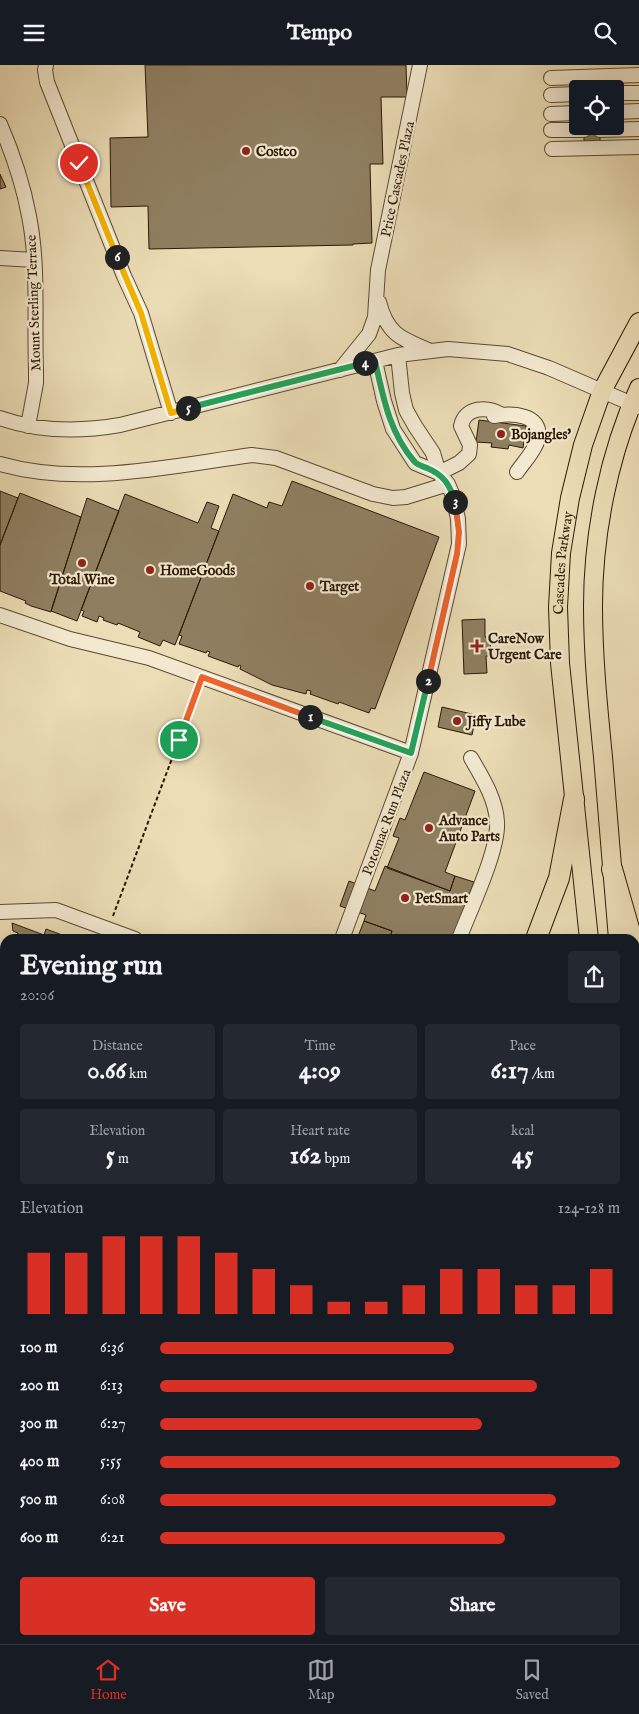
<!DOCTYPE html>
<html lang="en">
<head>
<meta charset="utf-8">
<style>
  :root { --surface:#171b24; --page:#242831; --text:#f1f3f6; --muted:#9ea1a6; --line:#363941; --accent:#d93025 }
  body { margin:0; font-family:"IM FELL English",serif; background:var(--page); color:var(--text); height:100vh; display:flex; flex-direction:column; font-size:19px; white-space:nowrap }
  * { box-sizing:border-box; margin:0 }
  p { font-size:16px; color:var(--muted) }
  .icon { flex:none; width:28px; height:28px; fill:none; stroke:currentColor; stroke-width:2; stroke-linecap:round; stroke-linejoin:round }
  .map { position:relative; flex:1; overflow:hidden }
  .drawer { position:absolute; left:0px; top:869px; width:640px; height:711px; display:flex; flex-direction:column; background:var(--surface); border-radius:15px 15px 0 0; box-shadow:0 5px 20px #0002 }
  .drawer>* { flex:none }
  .fabs { position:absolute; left:569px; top:15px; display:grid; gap:10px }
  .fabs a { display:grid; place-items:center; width:55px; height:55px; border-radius:5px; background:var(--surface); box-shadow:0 5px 20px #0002; font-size:25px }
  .pin { position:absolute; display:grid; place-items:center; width:42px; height:42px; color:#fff; margin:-21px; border:2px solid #fff; border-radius:50%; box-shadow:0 1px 5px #0007 }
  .km { position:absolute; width:25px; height:25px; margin:-12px; border-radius:50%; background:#222; color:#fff; font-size:14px; line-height:25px; text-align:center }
  .round { display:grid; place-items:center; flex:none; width:52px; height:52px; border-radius:5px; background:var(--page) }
  .headline { display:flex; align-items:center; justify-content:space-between; height:85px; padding:0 20px }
  h1 { font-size:28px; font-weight:800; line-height:38px }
  .figures { display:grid; grid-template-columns:repeat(3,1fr); gap:8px; height:85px; padding:5px 20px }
  .figures div { display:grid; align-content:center; border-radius:5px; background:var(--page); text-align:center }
  .figures b { font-size:25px; font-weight:800 }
  .figures small { font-size:14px; font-weight:400 }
  .figures p { font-size:14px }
  .chart { height:140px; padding:10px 20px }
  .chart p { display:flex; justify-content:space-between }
  .chart svg { width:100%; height:90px; margin-top:5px; stroke:var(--accent); stroke-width:6 }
  .cta { display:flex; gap:10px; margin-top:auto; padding:10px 20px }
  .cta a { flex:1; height:58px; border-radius:5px; background:var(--accent); color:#fff; font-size:20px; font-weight:800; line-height:58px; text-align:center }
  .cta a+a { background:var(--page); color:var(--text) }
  ul { padding:0 20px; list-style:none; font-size:16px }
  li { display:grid; grid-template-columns:80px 60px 1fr; align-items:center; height:38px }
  li i { height:12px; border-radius:6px; background:var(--accent) }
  header { display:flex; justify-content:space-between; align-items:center; height:65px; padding:0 20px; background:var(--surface); font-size:22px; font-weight:800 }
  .tabs { display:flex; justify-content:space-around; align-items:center; height:70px; border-top:1px solid var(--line); background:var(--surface); font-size:14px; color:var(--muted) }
  .tabs a { display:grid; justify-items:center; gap:2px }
  .tabs .active { color:var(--accent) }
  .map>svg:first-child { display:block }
</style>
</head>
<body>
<header><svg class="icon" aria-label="menu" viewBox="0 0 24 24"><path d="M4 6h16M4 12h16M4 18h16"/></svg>Tempo<svg class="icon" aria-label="search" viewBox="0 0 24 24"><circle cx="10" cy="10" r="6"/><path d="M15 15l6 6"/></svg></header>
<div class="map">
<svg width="639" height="1579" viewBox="0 0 639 1579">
  <rect width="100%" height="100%" fill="#ebddb6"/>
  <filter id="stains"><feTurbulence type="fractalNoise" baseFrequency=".004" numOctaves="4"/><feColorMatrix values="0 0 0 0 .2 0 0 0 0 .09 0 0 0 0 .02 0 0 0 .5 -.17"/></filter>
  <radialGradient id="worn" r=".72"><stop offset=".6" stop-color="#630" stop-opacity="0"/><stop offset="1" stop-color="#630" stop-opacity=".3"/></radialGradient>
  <path fill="#aa9a79" stroke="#78664a" d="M0,966L5,967V1042L0,1041Z
    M200,1575H344L348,1579H200Z"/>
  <path fill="#8f7f61" stroke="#2c1904" d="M145,0H406L407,32H381L383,99H370L372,178L353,179V180L149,184L148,141L111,142L110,73L148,72Z
    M583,16H599V24H583Z
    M584,61H600V79H584Z
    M0,109L6,122L0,124Z
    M479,355L526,361L523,383L509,380L508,384L491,382L492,378L476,377Z
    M292,416L439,472L375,644L371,643L369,648L339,637L338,639L310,629L311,626L307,625L306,629L272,620L240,604L241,601L239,600L238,602L208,591L210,587L207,586L206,588L179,579L182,571L179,570L233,429L267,443L269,437L282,441Z
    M0,426L18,433L0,480Z
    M20,428L81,452L51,547L31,541L25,538L26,536L0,526V480Z
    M125,429L198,458L207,437L219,441L211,463L219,466L175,580L163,575L160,581L138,572L140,567L118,558L117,560L103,555L104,553L99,551L97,557L82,551L84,546L81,545Z
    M87,433L119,446L77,556L51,546Z
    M485,554V572H490L491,591H486L487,608L464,609L462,555Z
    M442,642L476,650L472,670L438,662Z
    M424,707L475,726L445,807L455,811L450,826L387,803L399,773L393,771L400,753L405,755Z
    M385,801L450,826L455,811L474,817L452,874H389L392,866L364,856L366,850L340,841L349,816L375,826Z
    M364,856L392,866L389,874H357Z
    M12,858L44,870L46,864L73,874H18L16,873L18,868L13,866Z
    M0,1406L5,1407V1482H0Z
    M0,1512H5V1547L0,1546Z"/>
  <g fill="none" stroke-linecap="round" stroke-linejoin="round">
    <defs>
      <path id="minor" d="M46,0L45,5L47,17L124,211L141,248L171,348
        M551,13L639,10
        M615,28H639
        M551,30L578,29
        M615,47L639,46
        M551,49L578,48
        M0,59C13,89 23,119 29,151C39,202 34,254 36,305V318L28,361
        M551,65H584
        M600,65L639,64
        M552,84L639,82
        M0,193L34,195
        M379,237C387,268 399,273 428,285
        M375,296L384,336L393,364L415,398L439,408
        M340,305L369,269L375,252L378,205L420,0
        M494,351C510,348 543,348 538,374C535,386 523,398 517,407
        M0,353C39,367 79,367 120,360L398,290L448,284L508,289L549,303L639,342
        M0,399C80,422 171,401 252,390L276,393L373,429L393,433L406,432L448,419
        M439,408L459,398L469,389L470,380L461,361C465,341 488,341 502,350
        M0,550L70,574L149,593L411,688
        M0,847L56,845L135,874
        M342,874L411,688L459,479L458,454L453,431L448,419L439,408L433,388L415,361L406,345L402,328L398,290
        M459,874C470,845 499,785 497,757C496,734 482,712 471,693
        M72,1579V1575
        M115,1579L116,1575"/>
      <g id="major">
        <path id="s1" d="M589,874L560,598L558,542L561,488L570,433L583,380L602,326L639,257"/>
        <path d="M618,874C613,813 608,753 603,692C598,642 593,591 593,541C593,469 609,388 639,323"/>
        <path d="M635,1093L639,1144"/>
      </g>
      <path id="highway" d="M612,804L632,874
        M536,874L559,813L574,734
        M635,882L639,893
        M0,1116L5,1118
        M0,1181L5,1183
        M635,1359L639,1360
        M635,1533L639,1498
        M398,1575L402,1579
        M450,1575L455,1579
        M618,1579L622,1575"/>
    </defs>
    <use href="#minor" stroke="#5c4a30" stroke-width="16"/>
    <use href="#major" stroke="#2c1904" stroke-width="20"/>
    <use href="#highway" stroke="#2c1904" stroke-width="22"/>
    <path stroke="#2c1904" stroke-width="2" stroke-dasharray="4 2.5" stroke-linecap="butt" d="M113,851L198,624
      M164,1575L170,1579"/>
    <use href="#minor" stroke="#f2e9d0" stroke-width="14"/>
    <use href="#major" stroke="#ebddb6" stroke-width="18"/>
    <use href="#highway" stroke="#ebddb6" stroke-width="20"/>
    <defs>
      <path id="major-bridge" d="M635,1398L639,1445"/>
    </defs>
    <use href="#major-bridge" stroke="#2c1904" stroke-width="20" stroke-linecap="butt"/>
    <use href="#major-bridge" stroke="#ebddb6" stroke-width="18"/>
  </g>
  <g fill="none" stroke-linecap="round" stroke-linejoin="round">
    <defs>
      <path id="split-1" d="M179,675L202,612L310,652"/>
      <path id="split-2" d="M310,652L411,688L428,616"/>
      <path id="split-3" d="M428,616L457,489L459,467L455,437"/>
      <path id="split-4" d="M365,298L375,296C383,331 389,367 414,396C417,400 422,401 427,403C444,410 450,420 455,437"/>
      <path id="split-5" d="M188,343L365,298"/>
      <path id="split-6" d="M117,192L141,248L171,348L188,343"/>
      <path id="split-7" d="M79,98L117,192"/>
    </defs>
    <use href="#split-1" stroke="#fff" stroke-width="10"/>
    <use href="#split-2" stroke="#fff" stroke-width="10"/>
    <use href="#split-3" stroke="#fff" stroke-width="10"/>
    <use href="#split-4" stroke="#fff" stroke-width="10"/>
    <use href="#split-5" stroke="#fff" stroke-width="10"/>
    <use href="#split-6" stroke="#fff" stroke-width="10"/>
    <use href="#split-7" stroke="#fff" stroke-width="10"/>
    <use href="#split-1" stroke="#f0652b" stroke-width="6"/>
    <use href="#split-2" stroke="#22a559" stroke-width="6"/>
    <use href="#split-3" stroke="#f0652b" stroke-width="6"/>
    <use href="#split-4" stroke="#22a559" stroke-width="6"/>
    <use href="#split-5" stroke="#22a559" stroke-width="6"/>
    <use href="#split-6" stroke="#f5b400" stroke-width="6"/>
    <use href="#split-7" stroke="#f5b400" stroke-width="6"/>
  </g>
  <g fill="#8f2418" stroke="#f2e9d0" stroke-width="2">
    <circle cx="246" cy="86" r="5"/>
    <circle cx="501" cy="369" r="5"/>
    <circle cx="82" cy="498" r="5"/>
    <circle cx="150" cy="505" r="5"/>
    <circle cx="310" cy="521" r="5"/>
    <path d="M474.5 573.5h5v5h5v5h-5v5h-5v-5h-5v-5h5z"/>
    <circle cx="457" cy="656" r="5"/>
    <circle cx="429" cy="763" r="5"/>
    <circle cx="405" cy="833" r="5"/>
  </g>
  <g text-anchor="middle" stroke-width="4.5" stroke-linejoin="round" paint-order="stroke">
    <g font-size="14" font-weight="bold" fill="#2c1904" stroke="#f2e9d0" text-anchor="start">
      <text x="256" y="91">Costco</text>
      <text x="511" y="374">Bojangles'</text>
      <text x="160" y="510">HomeGoods</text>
      <text x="82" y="519" text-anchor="middle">Total Wine</text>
      <text x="320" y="526">Target</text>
      <text x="488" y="578">CareNow<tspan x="488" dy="16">Urgent Care</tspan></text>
      <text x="467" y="661">Jiffy Lube</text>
      <text x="439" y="760">Advance<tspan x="439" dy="16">Auto Parts</tspan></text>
      <text x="415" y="838">PetSmart</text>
    </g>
    <g font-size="14" fill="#2c1904" stroke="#f2e9d0">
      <text transform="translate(397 114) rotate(-78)" y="5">Price Cascades Plaza</text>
      <text transform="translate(33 238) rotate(-92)" y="5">Mount Sterling Terrace</text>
      <text dy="5" stroke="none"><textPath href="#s1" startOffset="378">Cascades Parkway</textPath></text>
      <text transform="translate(386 757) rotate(-69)" y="5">Potomac Run Plaza</text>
    </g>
  </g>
  <rect width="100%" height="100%" filter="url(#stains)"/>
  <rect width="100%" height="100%" fill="url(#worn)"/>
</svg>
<div class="fabs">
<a><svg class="icon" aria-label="locate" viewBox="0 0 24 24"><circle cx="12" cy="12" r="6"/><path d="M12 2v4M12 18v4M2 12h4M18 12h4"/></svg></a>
</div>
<div class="pin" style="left:179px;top:675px;background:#1e9e55"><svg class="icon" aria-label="arrive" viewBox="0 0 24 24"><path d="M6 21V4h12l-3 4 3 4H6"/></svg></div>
<div class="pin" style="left:79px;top:98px;background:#d93025"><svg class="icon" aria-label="check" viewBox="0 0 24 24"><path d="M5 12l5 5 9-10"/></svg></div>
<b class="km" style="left:310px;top:652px">1</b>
<b class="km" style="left:428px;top:616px">2</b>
<b class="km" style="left:455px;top:437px">3</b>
<b class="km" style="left:365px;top:298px">4</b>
<b class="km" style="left:188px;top:343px">5</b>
<b class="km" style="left:117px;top:192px">6</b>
<section class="drawer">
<div class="headline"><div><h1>Evening run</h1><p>20:06</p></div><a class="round"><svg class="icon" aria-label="share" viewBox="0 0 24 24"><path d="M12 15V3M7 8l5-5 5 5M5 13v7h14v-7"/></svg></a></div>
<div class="figures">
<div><p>Distance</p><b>0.66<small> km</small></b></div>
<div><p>Time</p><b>4:09</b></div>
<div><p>Pace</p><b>6:17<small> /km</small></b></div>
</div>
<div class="figures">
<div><p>Elevation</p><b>5<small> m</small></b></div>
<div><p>Heart rate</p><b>162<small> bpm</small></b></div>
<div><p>kcal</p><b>45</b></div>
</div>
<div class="chart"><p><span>Elevation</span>124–128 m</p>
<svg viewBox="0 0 160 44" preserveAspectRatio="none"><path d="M5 44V14M15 44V14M25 44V6M35 44V6M45 44V6M55 44V14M65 44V22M75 44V30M85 44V38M95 44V38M105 44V30M115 44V22M125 44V22M135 44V30M145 44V30M155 44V22"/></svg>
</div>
<ul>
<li><b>100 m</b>6:36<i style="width:64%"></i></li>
<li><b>200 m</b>6:13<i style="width:82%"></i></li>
<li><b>300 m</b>6:27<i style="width:70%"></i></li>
<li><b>400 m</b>5:55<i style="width:100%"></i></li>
<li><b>500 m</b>6:08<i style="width:86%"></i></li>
<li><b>600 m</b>6:21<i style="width:75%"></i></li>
</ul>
<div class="cta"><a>Save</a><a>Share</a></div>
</section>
</div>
<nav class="tabs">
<a class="active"><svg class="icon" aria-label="home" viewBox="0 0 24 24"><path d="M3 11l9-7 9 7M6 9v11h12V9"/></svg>Home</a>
<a><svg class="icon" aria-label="map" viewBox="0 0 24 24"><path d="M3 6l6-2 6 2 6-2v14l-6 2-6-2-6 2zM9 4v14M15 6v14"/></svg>Map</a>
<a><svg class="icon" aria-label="saved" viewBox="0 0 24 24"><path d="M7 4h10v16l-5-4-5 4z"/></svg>Saved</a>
</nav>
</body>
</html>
